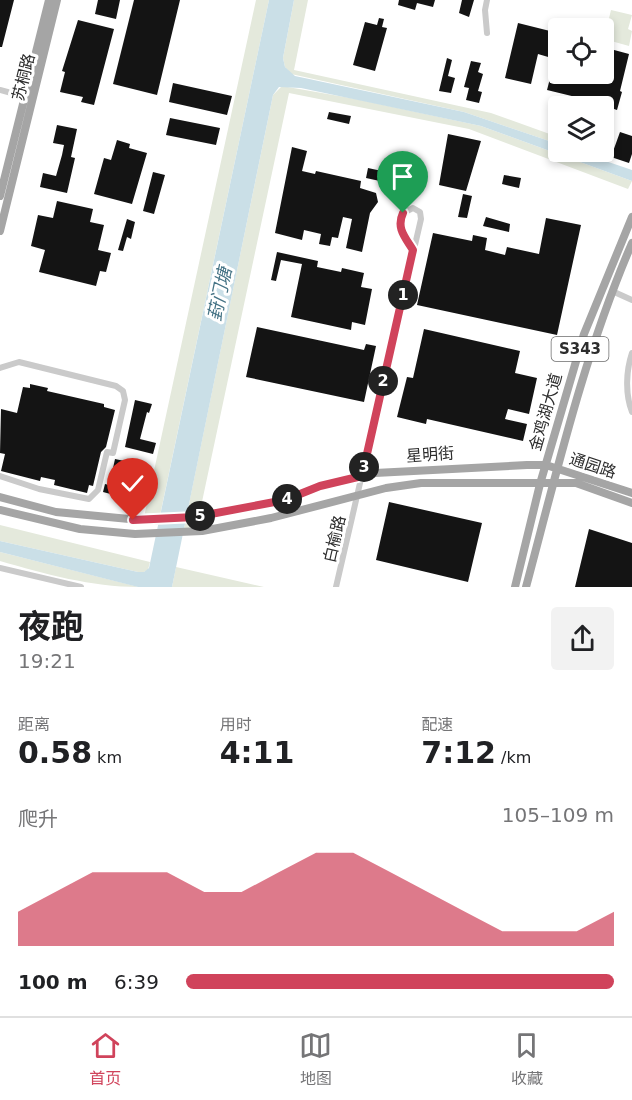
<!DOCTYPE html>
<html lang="zh">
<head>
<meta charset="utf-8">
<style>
  :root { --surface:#fff; --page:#f2f2f2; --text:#202124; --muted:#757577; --line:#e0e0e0; --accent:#d0435b }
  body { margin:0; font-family:"DejaVu Sans","Noto Sans SC",sans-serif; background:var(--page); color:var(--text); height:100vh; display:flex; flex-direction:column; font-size:22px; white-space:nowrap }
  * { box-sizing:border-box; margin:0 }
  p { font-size:20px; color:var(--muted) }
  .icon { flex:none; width:33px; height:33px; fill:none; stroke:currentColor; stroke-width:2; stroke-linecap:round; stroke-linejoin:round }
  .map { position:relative; height:587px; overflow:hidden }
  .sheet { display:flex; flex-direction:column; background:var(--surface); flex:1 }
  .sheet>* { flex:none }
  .fabs { position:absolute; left:548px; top:18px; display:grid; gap:12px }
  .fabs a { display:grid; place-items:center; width:66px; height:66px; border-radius:6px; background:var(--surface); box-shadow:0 3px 9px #0003; font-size:30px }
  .pin { position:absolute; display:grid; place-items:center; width:51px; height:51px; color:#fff; margin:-62px -26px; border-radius:50% 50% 50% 0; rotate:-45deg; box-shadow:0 0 6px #0007 }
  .pin .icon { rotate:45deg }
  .km { position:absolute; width:30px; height:30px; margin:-15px; border-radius:50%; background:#222; color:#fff; font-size:16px; line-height:30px; text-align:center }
  .round { display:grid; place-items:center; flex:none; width:63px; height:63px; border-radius:6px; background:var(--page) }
  .overview { display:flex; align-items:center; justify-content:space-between; height:102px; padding:0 18px }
  h1 { font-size:33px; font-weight:700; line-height:45px }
  .stats { display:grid; grid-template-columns:repeat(3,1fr); gap:9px; height:102px; padding:6px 18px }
  .stats div { display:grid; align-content:center }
  .stats b { font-size:30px; font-weight:700 }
  .stats small { font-size:16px; font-weight:400 }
  .stats p { font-size:16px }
  .chart { height:168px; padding:12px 18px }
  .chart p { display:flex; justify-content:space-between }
  .chart svg { width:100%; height:108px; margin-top:6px; fill:var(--accent); opacity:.7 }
  ul { padding:0 18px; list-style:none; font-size:20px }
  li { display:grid; grid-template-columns:96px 72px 1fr; align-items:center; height:45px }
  li i { height:15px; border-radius:8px; background:var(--accent) }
  .dock { display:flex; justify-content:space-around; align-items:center; height:84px; border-top:2px solid var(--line); background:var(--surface); font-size:16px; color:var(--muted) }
  .dock a { display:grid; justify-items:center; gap:3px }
  .dock .active { color:var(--accent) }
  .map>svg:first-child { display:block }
</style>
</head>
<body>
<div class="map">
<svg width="632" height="587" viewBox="0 0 632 587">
  <rect width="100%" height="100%" fill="#fff"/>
  <path fill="#e4e9dc" d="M256,0H269L159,520L144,517Z
    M294,0H308L294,70L491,113L558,137V144L464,112L291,74L285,67L283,58Z
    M611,10L632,15L628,29L632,31L629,46L604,39Z
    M282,86L356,99L481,126L632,181L628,189L469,129L289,93L196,530L184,528L273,95Z
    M0,525L150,562L148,570L144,572H138L0,541Z
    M0,552L135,586L138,587C92,587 45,574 0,561Z
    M176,567L264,587H172Z"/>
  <path fill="#cadfe7" d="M269,0H294L283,58L285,67L295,76L464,112L558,144V152H579L632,170V181L481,126L301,88L279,87L273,95L172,587H138L0,552V541L138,572H144L149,568Z"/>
  <path fill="#141414" d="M0,0H14L2,47H0Z
    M98,0H120L116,19L95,14Z
    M134,0H180L157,95L113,84Z
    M399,0H435L433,7L417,3L415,10L398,5Z
    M462,0H474L469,17L459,13Z
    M379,18L384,19L382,27L387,28L375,71L353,65L365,22L377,25Z
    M78,20L114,29L94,105L81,102L83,97L60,92L65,72L62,71Z
    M518,23L558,33V74H603V47L629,54L620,91L622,92L617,110L614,109L605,147L603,106H583L584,99L547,90L555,59L538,54L531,84L505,78Z
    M447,58L452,60L448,76L455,78L451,93L439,91Z
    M471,61L481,63L478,72L483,74L478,91L482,92L479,103L466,100L469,88L464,87Z
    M173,83L232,96L227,115L169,102Z
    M329,112L351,116L349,124L327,119Z
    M170,118L220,128L216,145L166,135Z
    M57,125L77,129L71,157L75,158L67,193L40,187L43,173L56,176L62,155L64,145L53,143Z
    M620,132L632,136V154L629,163L611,157Z
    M448,134L481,141L466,191L439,185Z
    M117,140L130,144L129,148L147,153L132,204L94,194L104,158L111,160Z
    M292,147L307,151L302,171L315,174L316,171L361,181L360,188L376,193L378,202L370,213L362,252L346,248L352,219L343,217L338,238L332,237L330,246L319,244L321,234L304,230L302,240L275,233Z
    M368,168L391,173L389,183L366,178Z
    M153,172L165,175L154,214L143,211Z
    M504,175L521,178L519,188L502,184Z
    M463,194L472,196L467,218L458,217Z
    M57,201L93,209L90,222L104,225L98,250L111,253L106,272L100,271L96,286L39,272L45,250L31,246L38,215L53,218Z
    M486,217L510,224L509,232L483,226Z
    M546,218L581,225L557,335L417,305L433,233L472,241L473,235L487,238L485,250L505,255L507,247L539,254Z
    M127,219L135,222L131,239L127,237L123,251L118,250Z
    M277,252L318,261L317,267L341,272L342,268L364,273L361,287L372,289L365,325L352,322L351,330L291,317L302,264L281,260L276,281L271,280Z
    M257,327L364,350L366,344L376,346L364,402L246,377Z
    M424,329L520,351L515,373L537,378L529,414L508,409L505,419L527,424L523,441L427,419L426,424L397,417L407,377L413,378Z
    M30,384L48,388L47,391L104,404V407L115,410L106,447L101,452L93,486L89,485L87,493L54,485L55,480L41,477L40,481L1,471L5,454L0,453L1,409L17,413L23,387L30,388Z
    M135,400L152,404L149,413L147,412L140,439L156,443L153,454L125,447Z
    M115,459L152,467L149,481L112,473Z
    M105,484L143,494L141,502L103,492Z
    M389,502L482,523L468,582L376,560Z
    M589,529L632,543V587H575Z"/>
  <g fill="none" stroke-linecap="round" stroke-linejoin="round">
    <path stroke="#cacaca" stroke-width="6" d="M487,33L485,10L487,0
      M0,90L26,97
      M612,291L632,300
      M632,353C626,371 625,394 632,412
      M0,368L19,362L116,386L123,391L125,400L113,453L107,452L98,490L89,499L39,489L0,476
      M0,568L81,587
      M336,587L421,219L420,212L413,208L403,213C397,228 405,237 413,250"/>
    <path stroke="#a5a5a5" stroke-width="8" d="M0,196L49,0
      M0,231L57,0
      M0,497L56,512L150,521L195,517L285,499L320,486L375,473L527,465H546L632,493
      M0,510L80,529L135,534L202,531L271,518L386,488L421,483H576L632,503
      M515,587L540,484L584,334L632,217
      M526,587C557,471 584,354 632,243"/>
  </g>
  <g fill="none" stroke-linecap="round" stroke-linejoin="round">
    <defs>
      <path id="route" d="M133,520L195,517L285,500L320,486L362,476L413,250C405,237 396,228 403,213"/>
    </defs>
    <use href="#route" stroke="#fff" stroke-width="12"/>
    <use href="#route" stroke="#d0435b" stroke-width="8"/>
  </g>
  <g text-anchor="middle" stroke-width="6" stroke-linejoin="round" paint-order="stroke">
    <rect fill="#fff" stroke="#6c6c6c" stroke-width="1.5" x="551.5" y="337" width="57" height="24" rx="4.5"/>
    <g font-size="15" font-weight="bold" fill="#2d2d2d">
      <text x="580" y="354">S343</text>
    </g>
    <g font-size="16" fill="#2d2d2d" stroke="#fff">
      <text transform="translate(23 77) rotate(-76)" y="6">苏桐路</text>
      <text transform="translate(545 412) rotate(-74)" y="6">金鸡湖大道</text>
      <text transform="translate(430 454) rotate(-4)" y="6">星明街</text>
      <text transform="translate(593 465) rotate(18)" y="6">通园路</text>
      <text transform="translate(334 539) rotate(-77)" y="6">白榆路</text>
    </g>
    <g font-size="18" font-style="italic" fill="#457385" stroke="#fff">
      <text transform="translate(220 294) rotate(-78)" y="6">葑门塘</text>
    </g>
  </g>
</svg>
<div class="fabs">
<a><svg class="icon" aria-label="locate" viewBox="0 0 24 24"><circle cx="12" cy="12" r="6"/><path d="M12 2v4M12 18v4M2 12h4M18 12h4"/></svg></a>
<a><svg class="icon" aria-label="layers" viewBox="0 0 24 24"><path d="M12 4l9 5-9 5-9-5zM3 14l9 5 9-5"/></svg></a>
</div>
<div class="pin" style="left:403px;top:213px;background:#1e9e55"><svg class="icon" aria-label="arrive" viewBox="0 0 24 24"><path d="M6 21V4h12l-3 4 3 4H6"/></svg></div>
<div class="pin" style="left:133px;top:520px;background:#d93025"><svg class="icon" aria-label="check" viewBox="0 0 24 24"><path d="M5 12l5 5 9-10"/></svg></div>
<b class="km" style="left:403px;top:295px">1</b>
<b class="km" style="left:383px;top:381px">2</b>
<b class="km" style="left:364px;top:467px">3</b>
<b class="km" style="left:287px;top:499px">4</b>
<b class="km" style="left:200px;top:516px">5</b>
</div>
<section class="sheet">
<div class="overview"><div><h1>夜跑</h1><p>19:21</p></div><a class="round"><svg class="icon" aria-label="share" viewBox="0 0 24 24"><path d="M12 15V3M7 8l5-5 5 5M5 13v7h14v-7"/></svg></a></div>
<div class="stats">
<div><p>距离</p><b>0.58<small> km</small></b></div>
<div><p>用时</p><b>4:11</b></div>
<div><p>配速</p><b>7:12<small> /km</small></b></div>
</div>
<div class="chart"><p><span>爬升</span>105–109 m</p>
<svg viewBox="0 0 160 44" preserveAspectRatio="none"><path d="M0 44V30L10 22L20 14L30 14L40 14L50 22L60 22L70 14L80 6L90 6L100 14L110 22L120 30L130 38L140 38L150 38L160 30V44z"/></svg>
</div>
<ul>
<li><b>100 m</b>6:39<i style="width:100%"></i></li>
</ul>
</section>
<nav class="dock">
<a class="active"><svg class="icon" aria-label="home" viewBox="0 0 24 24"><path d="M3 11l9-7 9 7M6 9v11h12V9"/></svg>首页</a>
<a><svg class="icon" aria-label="map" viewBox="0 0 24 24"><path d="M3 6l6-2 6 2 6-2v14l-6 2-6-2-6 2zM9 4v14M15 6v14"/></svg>地图</a>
<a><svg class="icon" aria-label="saved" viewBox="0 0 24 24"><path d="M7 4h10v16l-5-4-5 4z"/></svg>收藏</a>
</nav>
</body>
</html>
